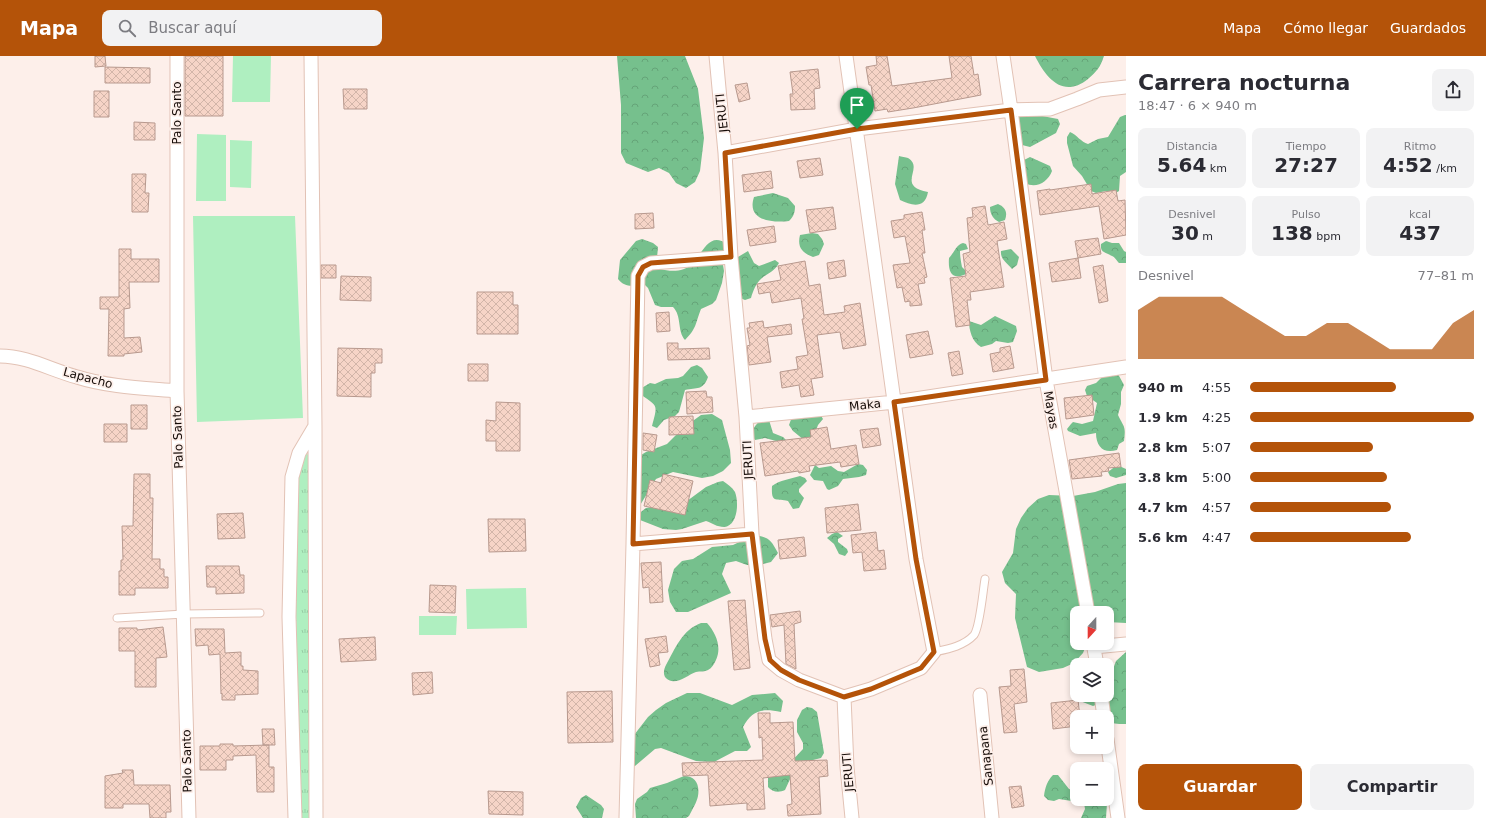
<!DOCTYPE html>
<html lang="es">
<head>
<meta charset="utf-8">
<style>
  :root { --surface:#fff; --page:#f2f2f3; --text:#2b2b33; --muted:#7c7c81; --accent:#b45309 }
  body { margin:0; font-family:"DejaVu Sans",sans-serif; background:var(--page); color:var(--text); height:100vh; display:flex; flex-direction:column; font-size:15px; white-space:nowrap }
  * { box-sizing:border-box; margin:0 }
  p { font-size:13px; color:var(--muted) }
  .icon { flex:none; width:22px; height:22px; fill:none; stroke:currentColor; stroke-width:2; stroke-linecap:round; stroke-linejoin:round }
  .map { position:relative; flex:1; overflow:hidden }
  .sheet { display:flex; flex-direction:column; background:var(--surface); width:360px }
  .sheet>* { flex:none }
  .needle { width:26px; rotate:201deg }
  .controls { position:absolute; left:1070px; top:550px; display:grid; gap:8px }
  .controls a { display:grid; place-items:center; width:44px; height:44px; border-radius:8px; background:var(--surface); box-shadow:0 2px 6px #0003; font-size:20px }
  .pin { position:absolute; display:grid; place-items:center; width:34px; height:34px; color:#fff; margin:-41px -17px; border-radius:50% 50% 50% 0; rotate:-45deg; box-shadow:0 0 4px #0007 }
  .pin .icon { rotate:45deg }
  .round { display:grid; place-items:center; flex:none; width:42px; height:42px; border-radius:8px; background:var(--page) }
  .headline { display:flex; align-items:center; justify-content:space-between; height:68px; padding:0 12px }
  h1 { font-size:22px; font-weight:800; line-height:30px }
  .metrics { display:grid; grid-template-columns:repeat(3,1fr); gap:6px; height:68px; padding:4px 12px }
  .metrics div { display:grid; align-content:center; border-radius:8px; background:var(--page); text-align:center }
  .metrics b { font-size:20px; font-weight:800 }
  .metrics small { font-size:11px; font-weight:400 }
  .metrics p { font-size:11px }
  .chart { height:112px; padding:8px 12px }
  .chart p { display:flex; justify-content:space-between }
  .chart svg { width:100%; height:72px; margin-top:4px; fill:var(--accent); opacity:.7 }
  .primary-button { display:flex; gap:8px; margin-top:auto; padding:8px 12px }
  .primary-button a { flex:1; height:46px; border-radius:8px; background:var(--accent); color:#fff; font-size:16px; font-weight:800; line-height:46px; text-align:center }
  .primary-button a+a { background:var(--page); color:var(--text) }
  ul { padding:0 12px; list-style:none; font-size:13px }
  li { display:grid; grid-template-columns:64px 48px 1fr; align-items:center; height:30px }
  li i { height:10px; border-radius:5px; background:var(--accent) }
  header { display:flex; align-items:center; gap:24px; box-sizing:border-box; height:56px; padding:0 20px; background:var(--accent); color:#fff }
  header strong { font-size:19px }
  nav { display:flex; gap:22px; margin-inline-start:auto; font-size:14px }
  .search { width:280px; height:36px; background:var(--page); display:flex; align-items:center; gap:10px; box-sizing:border-box; padding:0 14px; border-radius:8px; color:var(--muted); font-size:15px }
  main { display:flex; flex:1; min-height:0 }
  .map>svg:first-child { display:block }
</style>
</head>
<body>
<header>
<strong>Mapa</strong>
<div class="search"><svg class="icon" aria-label="search" viewBox="0 0 24 24"><circle cx="10" cy="10" r="6"/><path d="M15 15l6 6"/></svg>Buscar aquí</div>
<nav><a>Mapa</a><a>Cómo llegar</a><a>Guardados</a></nav>
</header>
<main>
<div class="map">
<svg width="1126" height="762" viewBox="0 0 1126 762">
  <defs>
    <pattern id="grass-tufts" width="24" height="20" patternUnits="userSpaceOnUse"><rect width="24" height="20" fill="#afefc0"/><path d="M3 7l-1-3M5 7V3M7 7l1-3M15 17l-1-3M17 17v-4M19 17l1-3" fill="none" stroke="#96cca4"/></pattern>
    <pattern id="forest-crowns" width="20" height="18" patternUnits="userSpaceOnUse"><rect width="20" height="18" fill="#76c08d"/><path d="M2 6a3 3 0 1 1 6 0M12 15a3 3 0 1 1 6 0" fill="none" stroke="#65a478"/></pattern>
    <pattern id="building-cross-hatch" width="8" height="8" patternUnits="userSpaceOnUse"><rect width="8" height="8" fill="#f6d4c7"/><path d="M0 0l8 8M0 8l8-8" fill="none" stroke="#d2b5a9"/></pattern>
  </defs>
  <rect width="100%" height="100%" fill="#fdefea"/>
  <path fill="url(#grass-tufts)" d="M307,397L308,399L313,762H301L296,557V429L304,398Z"/>
  <path fill="url(#forest-crowns)" d="M617,0H685L698,33L704,82L700,115L695,126L686,132L676,127L669,117L659,112L648,116L626,107L621,97V49Z
    M1035,0H1104C1100,12 1097,15 1088,23C1063,43 1046,22 1035,0Z
    M1016,55L1058,63L1060,68L1056,77L1030,91L1018,88Z
    M1125,59H1126V116L1120,120L1119,135L1114,138L1106,135L1096,137L1091,135L1082,120L1073,110L1067,87V81L1070,76C1077,79 1081,86 1088,88L1098,83L1108,81L1120,61Z
    M899,100C901,101 906,101 908,102C925,112 895,130 928,136C925,153 912,150 900,144L895,128Z
    M1030,101L1050,110L1052,115C1048,126 1036,133 1025,127L1024,104Z
    M773,137L788,142L795,150C795,156 794,160 789,165C773,167 746,165 754,141Z
    M998,148C1005,151 1008,156 1005,164L999,166C993,163 990,158 990,151Z
    M812,177L818,178L822,183L824,188L819,199L813,201C802,197 797,191 800,179Z
    M642,183L653,187L658,191L657,202L658,208L660,213C671,216 684,216 692,208C703,197 709,175 727,188L728,193L723,209L724,215L722,227L716,244L712,248L701,253C695,268 697,272 685,284C677,275 682,260 673,251H661L655,249L648,232L644,228C634,230 625,232 618,223L620,204L636,185Z
    M1106,185L1112,187H1119L1124,195L1126,196V207H1119C1117,205 1115,201 1112,200C1105,196 1100,197 1101,188Z
    M963,187L966,188L968,193L960,195C960,200 961,206 962,211L966,215V218C951,225 948,215 949,202C954,197 956,189 963,187Z
    M1011,193L1019,201L1017,209L1012,213C1007,207 1000,203 1001,195Z
    M748,195L754,207L759,210L775,204L779,207C775,215 768,217 762,222C756,227 753,235 751,242L745,244L740,242L736,207L738,201Z
    M995,260L1016,270L1017,275L1013,286L1008,287L996,285L992,288L981,291C972,286 969,274 969,265L981,269Z
    M697,309L702,312L708,321C703,335 697,331 685,334L679,356L675,360L664,364L657,372L652,370C658,347 658,351 640,338V333L650,327L655,328L666,323L678,322L683,320L691,311Z
    M1118,318L1124,329L1121,336V348L1118,359C1124,372 1126,369 1124,385L1119,388L1117,394C1104,398 1096,391 1096,377L1080,380L1068,375L1067,373L1071,368L1073,366L1082,368L1093,365L1097,347L1087,340L1085,334L1087,330L1096,327L1102,321Z
    M712,358L722,364L730,394L731,407L723,415L713,420L702,422L673,416L656,423L639,451L636,402L646,396L667,388L683,372L701,359Z
    M793,358H820L823,363L818,369L814,380L804,384L793,375L789,369Z
    M761,364H769L773,377L783,381L787,385H776L765,382L755,384C749,376 755,369 761,364Z
    M858,408L863,409L867,414L866,419L859,421L843,423L838,430L829,434L827,433L823,425L814,424L810,419L815,409L819,412L831,410L838,415L844,416Z
    M1117,409L1126,413V419L1116,422L1110,420L1108,416Z
    M800,420L805,422L807,425L799,433V436L804,442L799,452L793,453L788,445C776,442 771,448 772,430C780,424 790,423 800,420Z
    M723,425C727,428 732,431 735,436C739,446 738,470 724,471C717,471 712,467 706,465L682,473L676,474L663,473L640,464L637,459L646,452L687,445L706,431L718,426Z
    M1126,427V567L1107,566V557H1077V587H1087L1083,597L1074,607L1063,612L1039,616L1027,611L1015,562L1016,538L1005,527L1002,516L1013,497L1016,473L1021,462L1028,452L1038,443L1049,439L1073,440L1095,436L1118,428Z
    M837,476L843,480L838,483V486L847,493L848,496L845,500L839,498L834,488L827,482L832,478Z
    M754,479C769,481 771,484 778,497L771,506L759,509H747L736,505L726,507L722,518L731,537L688,556H676L670,546L668,534L674,513L682,505L693,503L712,491L733,489Z
    M701,567H707C716,577 722,591 716,604C714,608 712,612 708,614C705,616 700,615 696,616C687,619 674,632 665,621C663,617 664,613 666,609C675,593 682,574 701,567Z
    M1126,596V668C1107,669 1106,663 1098,648L1093,650L1080,645V639H1107V620L1112,616L1116,605Z
    M687,637H700L732,649L752,639L775,637L783,645L781,656C762,652 752,654 743,671L751,691L747,695H735L714,706L696,705L661,692L655,693L635,710L629,709L624,692L648,661L656,654L666,647Z
    M807,651L812,652L817,656L824,697L821,702L809,705L791,721L785,734C779,737 772,736 768,731V722L772,718L787,710L803,693V687L797,676V664L802,654Z
    M1053,719H1058L1069,733L1077,735V743H1106L1107,747L1106,762H1081L1085,753L1084,747L1059,743L1054,745L1048,744L1044,740C1045,732 1047,725 1053,719Z
    M684,720C695,720 700,728 698,740C697,746 692,754 689,760L686,762H636L635,748L637,743L647,736L650,732L667,727Z
    M586,739L601,749L604,753L602,762H583L576,751L581,742Z"/>
  <path fill="#afefc0" d="M233,0H271L270,46H232Z
    M197,78L226,79V145H196Z
    M230,84L252,85L251,132L230,131Z
    M193,160H295L303,362L197,366Z
    M526,532L527,572L467,573L466,533Z
    M419,560H457L456,579H419Z"/>
  <path fill="url(#building-cross-hatch)" stroke="#b8998e" d="M95,0H105L106,10L95,11Z
    M185,0H223V60H185Z
    M876,0H887L892,30L952,22L949,0H971L974,19L978,18L981,39L913,52L888,56L887,53L875,55L871,29H869L866,11L877,9Z
    M105,11L150,12V27H105Z
    M818,13L820,32L814,33L815,53L791,54L790,38H793L790,16Z
    M747,27L750,43L739,46L735,29Z
    M343,33H367V53H344Z
    M94,35H109V61H94Z
    M134,66L155,67V84H134Z
    M820,102L823,119L800,122L797,105Z
    M771,115L773,132L744,136L742,119Z
    M132,118H146L145,137H149L148,156H132Z
    M1091,128L1092,138L1116,134L1118,145L1125,144L1126,179L1104,183L1099,150L1040,159L1037,135L1050,133V134Z
    M985,150L988,169L1004,166L1007,183L997,185L1004,231L970,236L971,244H967L970,269L956,271L950,222L966,220L963,198L970,196L967,162L973,161L972,152Z
    M833,151L836,173L810,177L806,154Z
    M922,156L925,174H922L925,197H922L927,221L924,222L925,227L918,228L922,249L910,250V245L905,246L902,231L897,232L893,209L910,207L905,180L894,182L891,165L904,163V159Z
    M653,157L654,172L635,173V158Z
    M774,170L776,186L750,190L747,174Z
    M1098,182L1101,198L1078,202L1075,185Z
    M119,193H131V203H159V226H129L130,252L124,253V282L140,281L142,296L124,298V300H108L109,253H100V241H119Z
    M1078,202L1081,222L1052,226L1049,207Z
    M844,204L846,220L829,223L827,207Z
    M805,205L809,230L820,228L824,259L845,256L844,250L860,247L866,289L843,293L840,276L817,279L823,321L811,323L814,339L801,341L799,329L782,332L780,316L798,313L796,301L808,299L802,263H804L801,242L772,247L770,236L759,238L757,228L781,224L778,210Z
    M321,209H336V222H321Z
    M1103,209L1108,245L1099,247L1093,211Z
    M341,220L371,221V245L340,244Z
    M477,236H513V249H518V278H477Z
    M669,256L670,275L657,276L656,257Z
    M763,265L764,272L791,268L792,278L767,281L771,306L749,309L747,290L750,289L747,272H750L749,267Z
    M928,275L933,298L910,302L906,279Z
    M667,287H678V293L709,292L710,303L668,304Z
    M1010,290L1014,312L993,316L990,298L1000,296V292Z
    M338,292L382,293V307H375V317H371V341L337,340Z
    M959,295L963,318L952,320L948,297Z
    M468,308H488V325H468Z
    M706,335L707,341H712L713,356L687,358L686,336Z
    M1092,339L1094,359L1066,363L1064,342Z
    M496,346L520,347V395H496V385H486V364L496,365Z
    M131,349H147V373H131Z
    M693,360L694,378L669,379V361Z
    M104,368H127V386H104Z
    M827,371L831,393L856,389L859,408L841,411L840,406L809,410L810,415L799,417L798,415L765,420L760,387L811,381L810,374Z
    M878,372L881,389L863,392L860,374Z
    M643,377L657,379L654,396L643,394Z
    M1119,397L1121,411L1108,412L1109,415L1101,416L1102,420L1072,423L1069,404Z
    M134,418H150V442H153L152,503H160V513H164V521H168V532H135V539H119V515H121V504H123L122,470H133Z
    M663,418L693,425L685,459L644,450L650,424L661,427Z
    M858,448L861,474L827,477L825,452Z
    M243,457L245,482L218,483L217,458Z
    M488,463H525L526,495L489,496Z
    M876,476L878,495L884,494L886,513L864,515L862,496L853,497L851,479Z
    M804,481L806,500L780,503L778,484Z
    M661,506L663,546L650,547L649,531L643,532L641,507Z
    M206,510H239L240,519H244V537L216,538V531H207Z
    M430,529L456,530L455,557L429,556Z
    M745,544L750,612L734,614L728,545Z
    M800,555L801,566L794,568L796,613L786,608L784,569L772,571L770,559Z
    M163,571L167,601L156,602V631H135V595H119V572H137V574Z
    M195,573H224L225,597L241,596V610H243V614L258,615V638L235,639V644H222V637L221,638L220,598L209,599L208,589L196,590Z
    M666,580L668,596L658,597L660,609L650,611L645,583Z
    M375,581L376,604L341,606L339,583Z
    M1024,613L1027,646L1014,648L1017,676L1004,677L999,631L1011,630L1010,614Z
    M432,616L433,637L413,639L412,617Z
    M612,635L613,686L568,687L567,636Z
    M1078,644L1080,661H1077V670L1053,673L1051,647Z
    M758,657H770V667L793,666L795,705L827,704L828,720L819,721L821,758L788,760L787,749L792,748L790,719L763,722L765,753L747,754V747L710,750L708,719L683,720L682,707L763,704L762,681L759,682Z
    M262,673H274L275,689H263Z
    M220,688H233V690L269,689V711H274V736H257L256,699L233,700V704H226V714H200V690H220Z
    M122,714H133L134,729H170L171,756H166V762H150L149,748H123V752H105V720L123,717Z
    M1021,730L1024,750L1012,752L1009,731Z
    M488,735L523,736V759L489,758Z"/>
  <g fill="none" stroke-linecap="round" stroke-linejoin="round">
    <defs>
      <path id="lane" d="M117,562L184,558L260,557
        M934,596C948,593 964,590 974,579C980,571 983,534 985,523"/>
      <path id="street" d="M177,0V335L189,762
        M716,0L725,97L731,201L746,361L752,478L765,583L769,604L781,614L799,624L844,641L847,711L852,762
        M1003,0L1011,54L1046,324L1088,557
        M725,97L857,73L1011,54L1050,53L1077,43L1099,34L1126,31
        M0,300C27,300 51,314 77,321C109,331 143,332 177,335
        M746,361L895,346L1126,311
        M315,370L316,762
        M633,488L752,478
        M1093,587L1097,609
        M1094,591L1126,588
        M980,639L992,762
        M1101,639L1104,661
        M844,641L871,633L921,612L934,596L916,503L846,0
        M1107,683L1118,762
        M295,762L289,561L292,421L299,397L315,370L311,0
        M626,762L633,488L638,220L643,211L651,207L731,201"/>
    </defs>
    <use href="#lane" stroke="#e2c2b5" stroke-width="9"/>
    <use href="#street" stroke="#e2c2b5" stroke-width="15"/>
    <use href="#lane" stroke="#fff" stroke-width="7"/>
    <use href="#street" stroke="#fff" stroke-width="13"/>
  </g>
  <g fill="none" stroke-linecap="round" stroke-linejoin="round">
    <defs>
      <path id="route" d="M1011,54L1046,324L894,346L916,503L934,596L921,612L871,633L844,641L799,624L781,614L770,604L765,583L752,478L633,488L638,220L643,211L651,207L731,201L725,97L857,73Z"/>
    </defs>
    <use href="#route" stroke="#fff" stroke-width="8"/>
    <use href="#route" stroke="#b45309" stroke-width="5"/>
  </g>
  <g text-anchor="middle" stroke-width="3.5" stroke-linejoin="round" paint-order="stroke">
    <g font-size="12" fill="#140a06" stroke="#fdefea">
      <text transform="translate(177 57) rotate(-90)" y="4">Palo Santo</text>
      <text transform="translate(722 57) rotate(-96)" y="4">JERUTI</text>
      <text transform="translate(88 322) rotate(15)" y="4">Lapacho</text>
      <text transform="translate(865 349) rotate(-6)" y="4">Maka</text>
      <text transform="translate(1051 354) rotate(80)" y="4">Mayas</text>
      <text transform="translate(178 381) rotate(-92)" y="4">Palo Santo</text>
      <text transform="translate(748 404) rotate(-93)" y="4">JERUTI</text>
      <text transform="translate(986 700) rotate(-96)" y="4">Sanapana</text>
      <text transform="translate(187 705) rotate(-91)" y="4">Palo Santo</text>
      <text transform="translate(848 716) rotate(-95)" y="4">JERUTI</text>
    </g>
  </g>
</svg>
<div class="controls">
<a><svg class="needle" viewBox="-14 -14 28 28"><path d="M0-13l5 13h-10z" fill="#e53935"/><path d="M0 13l5-13h-10z" fill="#7c7c81"/></svg></a>
<a><svg class="icon" aria-label="layers" viewBox="0 0 24 24"><path d="M12 4l9 5-9 5-9-5zM3 14l9 5 9-5"/></svg></a>
<a>+</a>
<a>−</a>
</div>
<div class="pin" style="left:857px;top:73px;background:#1e9e55"><svg class="icon" aria-label="arrive" viewBox="0 0 24 24"><path d="M6 21V4h12l-3 4 3 4H6"/></svg></div>
</div>
<section class="sheet">
<div class="headline"><div><h1>Carrera nocturna</h1><p>18:47 · 6 × 940 m</p></div><a class="round"><svg class="icon" aria-label="share" viewBox="0 0 24 24"><path d="M12 15V3M7 8l5-5 5 5M5 13v7h14v-7"/></svg></a></div>
<div class="metrics">
<div><p>Distancia</p><b>5.64<small> km</small></b></div>
<div><p>Tiempo</p><b>27:27</b></div>
<div><p>Ritmo</p><b>4:52<small> /km</small></b></div>
</div>
<div class="metrics">
<div><p>Desnivel</p><b>30<small> m</small></b></div>
<div><p>Pulso</p><b>138<small> bpm</small></b></div>
<div><p>kcal</p><b>437</b></div>
</div>
<div class="chart"><p><span>Desnivel</span>77–81 m</p>
<svg viewBox="0 0 160 44" preserveAspectRatio="none"><path d="M0 44V14L10 6L20 6L30 6L40 6L50 14L60 22L70 30L80 30L90 22L100 22L110 30L120 38L130 38L140 38L150 22L160 14V44z"/></svg>
</div>
<ul>
<li><b>940 m</b>4:55<i style="width:65%"></i></li>
<li><b>1.9 km</b>4:25<i style="width:100%"></i></li>
<li><b>2.8 km</b>5:07<i style="width:55%"></i></li>
<li><b>3.8 km</b>5:00<i style="width:61%"></i></li>
<li><b>4.7 km</b>4:57<i style="width:63%"></i></li>
<li><b>5.6 km</b>4:47<i style="width:72%"></i></li>
</ul>
<div class="primary-button"><a>Guardar</a><a>Compartir</a></div>
</section>
</main>
</body>
</html>
